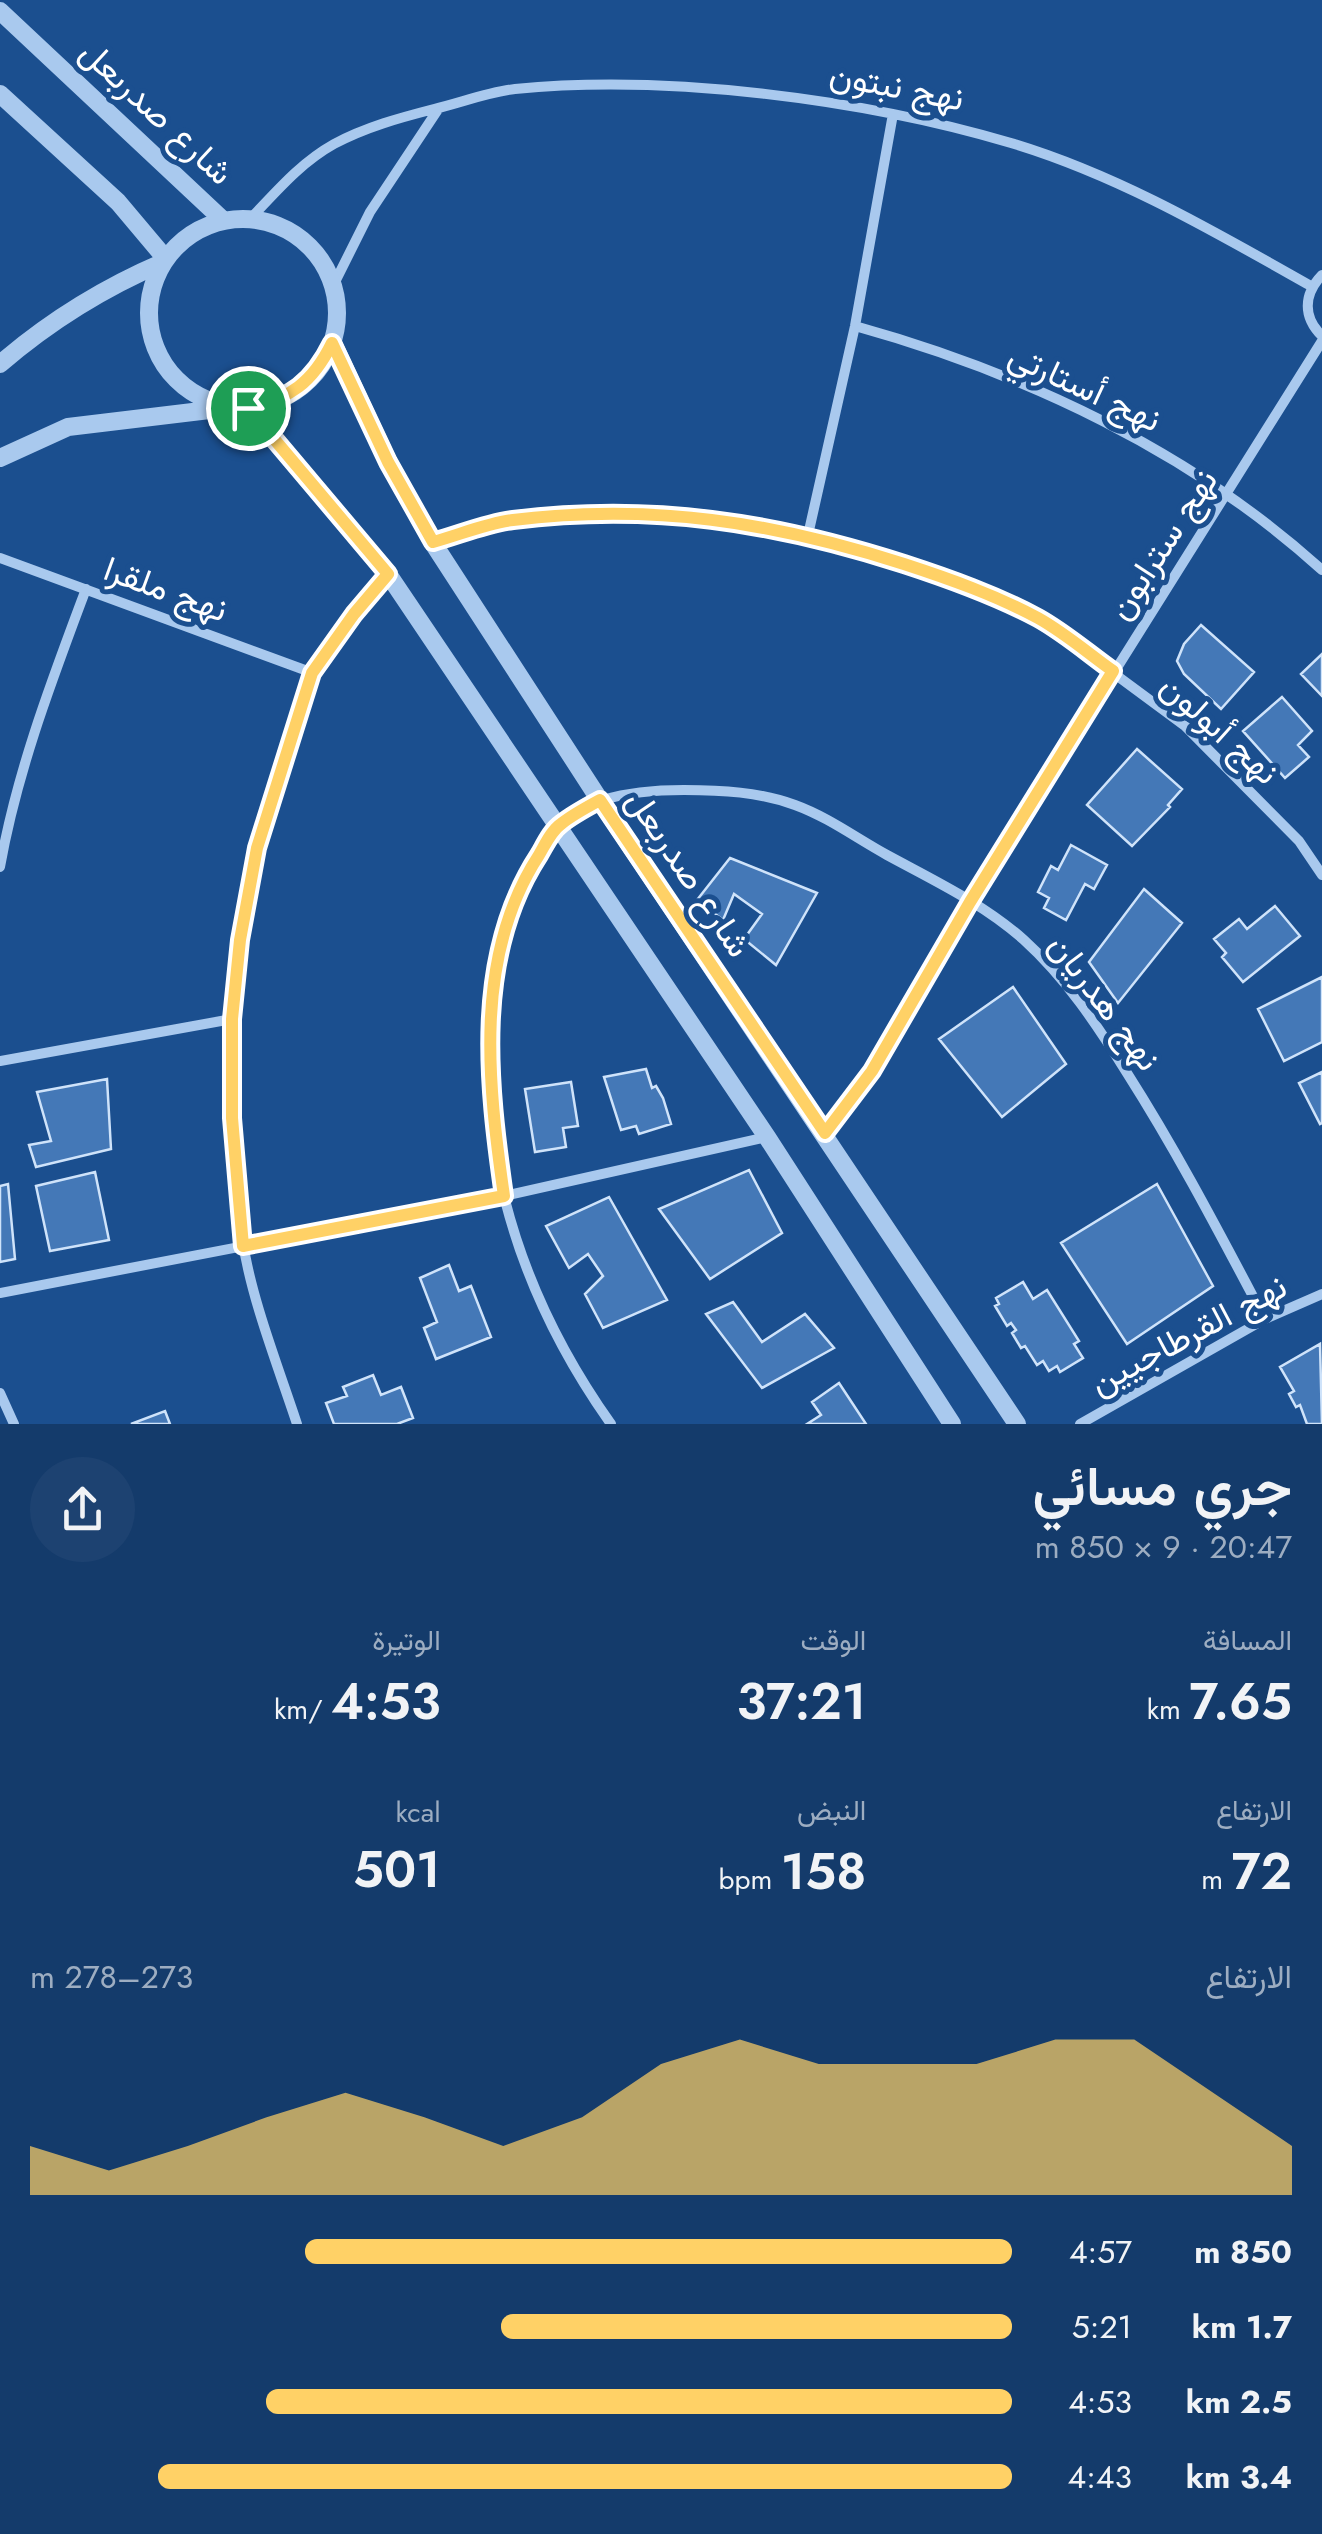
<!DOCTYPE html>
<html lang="ar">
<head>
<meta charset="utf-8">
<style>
  :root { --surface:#143b6b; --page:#1d4271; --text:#f1f3f6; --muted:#9dadc1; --accent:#ffd166 }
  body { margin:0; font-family:Jost,Vazirmatn,sans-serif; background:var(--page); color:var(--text); direction:rtl; height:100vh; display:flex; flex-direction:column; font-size:38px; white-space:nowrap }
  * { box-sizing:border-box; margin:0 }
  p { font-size:32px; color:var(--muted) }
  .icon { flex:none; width:55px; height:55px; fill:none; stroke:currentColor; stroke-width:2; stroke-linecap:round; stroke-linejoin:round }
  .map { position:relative; height:1424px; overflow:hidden; direction:ltr }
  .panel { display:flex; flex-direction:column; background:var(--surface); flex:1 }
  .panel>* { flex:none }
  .pin { position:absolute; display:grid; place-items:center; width:85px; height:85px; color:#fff; margin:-42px; border:5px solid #fff; border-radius:50%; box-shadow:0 2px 10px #0007 }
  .round { display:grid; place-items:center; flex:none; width:105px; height:105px; border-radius:52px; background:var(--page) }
  .head { display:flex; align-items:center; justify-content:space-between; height:170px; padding:0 30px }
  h1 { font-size:55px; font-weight:600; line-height:75px }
  .stats { display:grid; grid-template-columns:repeat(3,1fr); gap:15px; height:170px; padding:10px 30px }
  .stats div { display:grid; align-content:center }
  .stats b { font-size:50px; font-weight:600 }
  .stats small { font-size:28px; font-weight:400 }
  .stats p { font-size:28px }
  .chart { height:280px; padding:20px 30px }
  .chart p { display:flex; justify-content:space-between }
  .chart svg { width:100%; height:180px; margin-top:10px; fill:var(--accent); opacity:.7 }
  ul { padding:0 30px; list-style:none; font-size:32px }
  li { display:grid; grid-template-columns:160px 120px 1fr; align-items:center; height:75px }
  li i { height:25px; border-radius:12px; background:var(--accent) }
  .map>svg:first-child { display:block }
</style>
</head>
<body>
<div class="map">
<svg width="1322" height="1424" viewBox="0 0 1322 1424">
  <rect width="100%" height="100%" fill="#1b4f8f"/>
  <path fill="#4478b7" stroke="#cfe3fa" stroke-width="2.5" d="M1201,625L1254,672L1221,709L1184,674L1177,661L1184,644Z
    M1322,654V696L1301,674Z
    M1282,697L1312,731L1298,745L1309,757L1285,778L1243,731Z
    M1137,749L1182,789L1168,805L1170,807L1132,846L1087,805Z
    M1071,845L1107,865L1094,889L1085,884L1066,920L1044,908L1049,898L1038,892L1051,866L1058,870Z
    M730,858L817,893L776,965L744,939L762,914L734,894L723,920L697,900Z
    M1144,889L1182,923L1118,1003L1089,962Z
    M1275,906L1300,936L1243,982L1222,957L1226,953L1214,939L1239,919L1247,929Z
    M1322,977V1042L1284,1061L1258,1009Z
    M1013,987L1066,1064L1002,1117L939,1039Z
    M646,1069L652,1088L656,1086L663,1098L671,1124L639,1134L636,1126L621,1130L604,1077Z
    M1322,1072V1123L1320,1124L1299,1083Z
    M107,1079L111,1149L36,1167L29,1145L51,1141L37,1092Z
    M571,1082L578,1126L563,1128L566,1147L535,1152L525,1089Z
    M749,1170L782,1233L710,1279L659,1209Z
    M95,1172L109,1240L50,1251L36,1186Z
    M8,1184L15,1259L0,1262V1186Z
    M1157,1184L1213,1286L1127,1344L1061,1243Z
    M609,1197L667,1300L603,1328L585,1294L603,1276L588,1254L569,1268L546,1226Z
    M449,1265L459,1291L471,1286L491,1337L436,1359L424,1328L437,1322L420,1278Z
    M1023,1282L1033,1299L1047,1290L1079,1341L1074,1344L1083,1358L1060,1372L1057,1366L1049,1371L1043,1361L1037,1365L1025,1346L1021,1348L1012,1333L1016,1330L1011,1323L1007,1326L995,1306L999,1304L996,1298Z
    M733,1302L762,1342L805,1314L834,1348L762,1388L706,1314Z
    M1320,1344L1322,1424H1307L1300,1405L1296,1407L1289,1394L1294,1391L1280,1367Z
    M373,1375L381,1395L401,1387L413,1418L397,1424H334L326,1403L347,1396L343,1387Z
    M839,1383L866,1424H807L821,1415L812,1402Z
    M165,1411L170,1424H131Z"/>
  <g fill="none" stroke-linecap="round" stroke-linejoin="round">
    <path stroke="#a9c9ee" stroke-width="10" d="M250,219C276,192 300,163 334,144C366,127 399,118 434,109C460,103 488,92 515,89C669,74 862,99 1011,143C1118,175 1215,232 1311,286
      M1322,275C1303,295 1303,317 1322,336
      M333,286L370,212L439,108
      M855,326C1024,373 1191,451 1322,570
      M808,535L855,326L893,114
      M433,543L510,520L606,515L698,516L808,535L966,584L1043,621L1185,726L1299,841L1322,875
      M0,558L313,673
      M0,867C17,771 52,680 86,589
      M0,1061L232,1019
      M825,1133L872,1071L970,902L1322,341
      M0,1293L504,1196L767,1137
      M0,1393L14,1424
      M297,1424C279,1369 251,1298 243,1242C219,1076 233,908 287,749C295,724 301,693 315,670C335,635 362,604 388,574
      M611,1424C562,1355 526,1282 505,1200C477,1093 480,915 556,828C585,795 642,790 684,790C721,790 760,792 795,805C828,817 856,838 887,855C933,880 984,904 1024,940C1066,978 1097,1025 1127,1073C1178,1153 1221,1236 1265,1319
      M1080,1424L1265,1319L1322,1294"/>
    <path stroke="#a9c9ee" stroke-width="18" d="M0,11L224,221
      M0,94L118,202L166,259
      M149 313a94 94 0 1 1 188 0a94 94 0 1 1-188 0Z
      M333,343L388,461L433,543L599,799L1017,1424
      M0,364C51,320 103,288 164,262
      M248,408L388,574L767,1137L952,1424
      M0,458L68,427L226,408"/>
  </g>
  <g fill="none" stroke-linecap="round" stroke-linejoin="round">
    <defs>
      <path id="route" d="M332,343L388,462L433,542C459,535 487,523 513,520C652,503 773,522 904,564C950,579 995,595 1038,618C1065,633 1089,654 1113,671L970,902L872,1071L825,1133L600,800C587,807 572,815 561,824C551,831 545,845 539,855C473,956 488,1084 504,1196L243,1246L232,1118V1019L240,940L257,848L312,673L354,614L388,574L248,408C290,399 313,382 332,343Z"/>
    </defs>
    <use href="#route" stroke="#fff" stroke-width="20"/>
    <use href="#route" stroke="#ffd166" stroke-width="12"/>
  </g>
  <g text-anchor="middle" stroke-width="10" stroke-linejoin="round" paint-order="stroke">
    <g font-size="35" fill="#fff" stroke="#1b4f8f">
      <text transform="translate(897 86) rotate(11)" y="12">نهج نبتون</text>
      <text transform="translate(157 112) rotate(43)" y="12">شارع صدربعل</text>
      <text transform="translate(1085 387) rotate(25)" y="12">نهج أستارتي</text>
      <text transform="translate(1162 544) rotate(-57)" y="12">نهج سترابون</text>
      <text transform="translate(166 589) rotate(20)" y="12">نهج ملقرا</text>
      <text transform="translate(1220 729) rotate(42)" y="12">نهج أبولون</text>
      <text transform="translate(689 873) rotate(56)" y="12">شارع صدربعل</text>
      <text transform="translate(1105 1002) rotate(53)" y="12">نهج هدريان</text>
      <text transform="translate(1188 1334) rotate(-28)" y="12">نهج القرطاجيين</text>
    </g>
  </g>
</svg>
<div class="pin" style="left:248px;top:408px;background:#1e9e55"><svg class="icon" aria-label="arrive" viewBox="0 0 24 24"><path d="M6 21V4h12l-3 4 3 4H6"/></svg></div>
</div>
<section class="panel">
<div class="head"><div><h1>جري مسائي</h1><p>20:47 · 9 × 850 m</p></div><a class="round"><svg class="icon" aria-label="share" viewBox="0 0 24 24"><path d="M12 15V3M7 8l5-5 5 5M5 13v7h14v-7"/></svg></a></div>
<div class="stats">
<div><p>المسافة</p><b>7.65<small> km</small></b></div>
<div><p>الوقت</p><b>37:21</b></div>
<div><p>الوتيرة</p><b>4:53<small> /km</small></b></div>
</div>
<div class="stats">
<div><p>الارتفاع</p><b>72<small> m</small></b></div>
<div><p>النبض</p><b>158<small> bpm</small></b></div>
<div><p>kcal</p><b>501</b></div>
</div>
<div class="chart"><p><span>الارتفاع</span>273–278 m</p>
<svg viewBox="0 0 160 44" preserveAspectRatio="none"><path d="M0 44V32L10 38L20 32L30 25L40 19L50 25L60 32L70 25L80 12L90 6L100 12L110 12L120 12L130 6L140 6L150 19L160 32V44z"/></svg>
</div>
<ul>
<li><b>850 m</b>4:57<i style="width:72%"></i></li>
<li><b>1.7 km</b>5:21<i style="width:52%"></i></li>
<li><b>2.5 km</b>4:53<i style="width:76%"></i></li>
<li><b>3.4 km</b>4:43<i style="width:87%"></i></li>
</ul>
</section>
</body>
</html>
